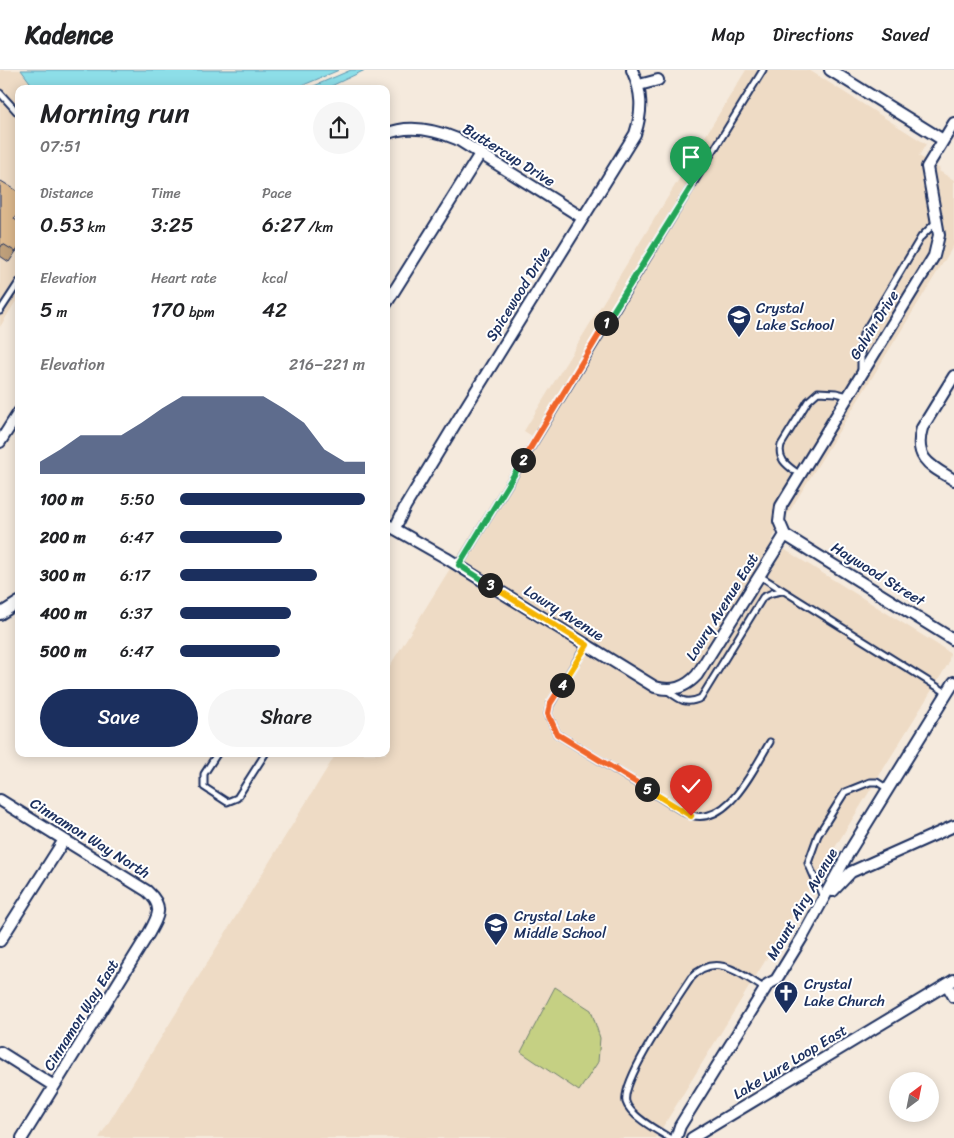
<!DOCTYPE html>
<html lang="en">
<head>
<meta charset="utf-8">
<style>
  :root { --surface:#fff; --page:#f6f6f6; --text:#202124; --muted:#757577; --line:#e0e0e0; --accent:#1b2f5e }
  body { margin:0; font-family:Sriracha,sans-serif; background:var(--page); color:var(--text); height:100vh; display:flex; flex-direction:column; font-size:19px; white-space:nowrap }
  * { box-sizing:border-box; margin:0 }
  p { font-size:16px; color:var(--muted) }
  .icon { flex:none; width:28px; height:28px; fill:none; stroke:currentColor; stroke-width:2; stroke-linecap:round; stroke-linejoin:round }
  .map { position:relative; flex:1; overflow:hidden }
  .details { position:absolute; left:15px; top:15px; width:375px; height:672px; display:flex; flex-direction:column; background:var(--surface); border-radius:10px; box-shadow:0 2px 12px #0003 }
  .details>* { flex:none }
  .needle { width:32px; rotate:32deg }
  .tools { position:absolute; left:889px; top:1002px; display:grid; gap:10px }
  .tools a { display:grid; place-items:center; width:50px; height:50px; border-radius:50%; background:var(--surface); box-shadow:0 2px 12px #0003; font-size:25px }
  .pin { position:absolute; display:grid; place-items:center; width:42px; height:42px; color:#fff; margin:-51px -21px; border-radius:50% 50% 50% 0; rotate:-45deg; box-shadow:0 0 5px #0007 }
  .pin .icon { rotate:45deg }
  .km { position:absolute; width:25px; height:25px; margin:-12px; border-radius:50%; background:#222; color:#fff; font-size:14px; line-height:25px; text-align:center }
  .round { display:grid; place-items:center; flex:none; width:52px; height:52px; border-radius:26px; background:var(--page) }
  .headline { display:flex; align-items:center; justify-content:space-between; height:85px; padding:0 25px }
  h1 { font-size:28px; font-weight:600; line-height:38px }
  .figures { display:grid; grid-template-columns:repeat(3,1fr); gap:8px; height:85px; padding:5px 25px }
  .figures div { display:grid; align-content:center }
  .figures b { font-size:21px; font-weight:600 }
  .figures small { font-size:14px; font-weight:400 }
  .figures p { font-size:14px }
  .chart { height:140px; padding:10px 25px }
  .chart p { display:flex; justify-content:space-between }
  .chart svg { width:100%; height:90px; margin-top:5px; fill:var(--accent); opacity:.7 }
  .action { display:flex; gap:10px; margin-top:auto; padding:10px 25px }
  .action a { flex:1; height:58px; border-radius:30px; background:var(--accent); color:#fff; font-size:20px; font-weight:600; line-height:58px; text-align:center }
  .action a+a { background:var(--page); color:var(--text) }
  ul { padding:0 25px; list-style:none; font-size:16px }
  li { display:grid; grid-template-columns:80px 60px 1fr; align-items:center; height:38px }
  li i { height:12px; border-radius:6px; background:var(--accent) }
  header { display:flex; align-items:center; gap:30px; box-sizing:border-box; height:70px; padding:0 25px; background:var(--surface); border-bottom:1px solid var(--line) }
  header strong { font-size:24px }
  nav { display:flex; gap:28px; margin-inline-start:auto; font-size:18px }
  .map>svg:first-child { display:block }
</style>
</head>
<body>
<header>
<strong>Kadence</strong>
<nav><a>Map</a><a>Directions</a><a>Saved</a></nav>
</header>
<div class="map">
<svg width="954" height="1068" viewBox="0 0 954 1068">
  <rect width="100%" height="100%" fill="#f5eadd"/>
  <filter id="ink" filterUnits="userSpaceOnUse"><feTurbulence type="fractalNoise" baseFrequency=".02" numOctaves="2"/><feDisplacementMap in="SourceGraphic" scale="10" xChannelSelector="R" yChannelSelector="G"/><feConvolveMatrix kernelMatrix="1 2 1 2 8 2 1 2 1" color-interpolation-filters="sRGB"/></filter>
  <g filter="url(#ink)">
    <path fill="#eedbc5" d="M0,0H21L35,19H19V226L0,257Z
      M746,0H809L926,74L919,86L940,99L939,101L954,110V175L771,471L946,580L950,584L948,594L656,1068H99L336,684H386V602L532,366L524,361Z"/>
    <path fill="#c5d083" stroke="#708070" d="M555,917L591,940L600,968L598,992L579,1021L521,982Z"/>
    <path fill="#8ddee8" stroke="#5f98b1" d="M21,0H339L294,19H35Z
      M351,0H365L325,19H307Z"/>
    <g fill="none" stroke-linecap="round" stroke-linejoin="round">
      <defs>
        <path id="service" d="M0,23L19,44
          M0,241L19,212
          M861,301V277L863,264L921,167L936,152
          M800,405C788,396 777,390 781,375L808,331L818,322L836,323L848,326
          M459,495L763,0
          M760,506L947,623
          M586,575L550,635L548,644L557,664L685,743C726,762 753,699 770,672
          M668,621C680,630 686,635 701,628L763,527L772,523L782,521
          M217,684L204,704V717L227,732L237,728L265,684
          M823,827L808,793L818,765L845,722L870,712H877L888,719
          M670,1068C658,1061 630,1046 626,1032C621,1010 677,930 691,908C715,881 741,904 765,919"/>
        <path id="minor" d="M830,0L943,70
          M639,15L658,10
          M386,64C409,54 435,60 457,69L583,148
          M386,234L480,84
          M954,306L922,358C913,389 931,396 954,410
          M0,372L19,342
          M386,454L446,488L655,617C672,622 685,618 697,605L785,465
          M395,458L405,437L454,356L635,64C643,40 642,22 632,0
          M785,465L779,451L781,436L934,186L939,165L927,97L954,53
          M785,465L954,570
          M0,544L19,532
          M0,730L147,821C164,836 159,845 149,863L22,1068
          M833,821L851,802L954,756
          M0,871L64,770
          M947,915L954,927
          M0,982L54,1016
          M676,1068L680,1056L768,914L776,910L803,866L849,782L954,612
          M692,1068L954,910"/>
      </defs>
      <use href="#service" stroke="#1b2f5e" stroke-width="9"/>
      <use href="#minor" stroke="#1b2f5e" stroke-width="14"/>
      <use href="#service" stroke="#fff" stroke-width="5"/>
      <use href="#minor" stroke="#fff" stroke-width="10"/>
    </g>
    <path fill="#be9f7a" stroke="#1b2f5e" d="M0,114L14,149L19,177L9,192L0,186Z"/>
    <path fill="#ddb98e" stroke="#1b2f5e" d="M1,111L19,122V142L14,149L19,152V177L16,182L3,174L0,178V114Z"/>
  </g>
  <g fill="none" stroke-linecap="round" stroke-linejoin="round" filter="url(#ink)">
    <defs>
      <path id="split-1" d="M606,253L691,117"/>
      <path id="split-2" d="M523,390L606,253"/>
      <path id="split-3" d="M490,515L459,495L523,390"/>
      <path id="split-4" d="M490,515L587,575L562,615"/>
      <path id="split-5" d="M562,615L550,634L548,644L557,664L647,719"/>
      <path id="split-6" d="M647,719L691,746"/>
    </defs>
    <use href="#split-1" stroke="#fff" stroke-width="10"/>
    <use href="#split-2" stroke="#fff" stroke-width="10"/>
    <use href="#split-3" stroke="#fff" stroke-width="10"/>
    <use href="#split-4" stroke="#fff" stroke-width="10"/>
    <use href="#split-5" stroke="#fff" stroke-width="10"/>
    <use href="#split-6" stroke="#fff" stroke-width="10"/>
    <use href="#split-1" stroke="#22a559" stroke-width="6"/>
    <use href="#split-2" stroke="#f0652b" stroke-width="6"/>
    <use href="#split-3" stroke="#22a559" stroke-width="6"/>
    <use href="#split-4" stroke="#f5b400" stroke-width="6"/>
    <use href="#split-5" stroke="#f0652b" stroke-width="6"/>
    <use href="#split-6" stroke="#f5b400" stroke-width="6"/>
  </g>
  <defs>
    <symbol id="school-pin" viewBox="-11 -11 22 30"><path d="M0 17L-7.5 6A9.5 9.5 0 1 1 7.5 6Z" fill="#1b2f5e" stroke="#fff"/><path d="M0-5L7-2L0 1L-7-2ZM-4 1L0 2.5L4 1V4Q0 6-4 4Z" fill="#fff"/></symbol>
    <symbol id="church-pin" viewBox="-11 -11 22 30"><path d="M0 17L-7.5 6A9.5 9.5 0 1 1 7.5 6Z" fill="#1b2f5e" stroke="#fff"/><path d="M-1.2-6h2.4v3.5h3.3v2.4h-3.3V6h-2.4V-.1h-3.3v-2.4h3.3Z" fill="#fff"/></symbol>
  </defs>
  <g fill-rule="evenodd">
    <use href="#school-pin" x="725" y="233" width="28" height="38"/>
    <use href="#school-pin" x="482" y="841" width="28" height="38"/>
    <use href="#church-pin" x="772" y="909" width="28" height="38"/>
  </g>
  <g text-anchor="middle" stroke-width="4" stroke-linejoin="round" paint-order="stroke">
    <g font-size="15" fill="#1b2f5e" stroke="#fff">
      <text transform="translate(509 85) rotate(32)" y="5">Buttercup Drive</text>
      <text transform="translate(518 224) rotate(-58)" y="5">Spicewood Drive</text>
      <text transform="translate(874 255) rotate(-58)" y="5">Galvin Drive</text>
      <text transform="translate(878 504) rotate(32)" y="5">Haywood Street</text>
      <text transform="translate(722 537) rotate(-58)" y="5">Lowry Avenue East</text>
      <text transform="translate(564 543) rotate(32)" y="5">Lowry Avenue</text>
      <text transform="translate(90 768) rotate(32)" y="5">Cinnamon Way North</text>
      <text transform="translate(802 834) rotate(-60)" y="5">Mount Airy Avenue</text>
      <text transform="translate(81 945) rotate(-58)" y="5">Cinnamon Way East</text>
      <text transform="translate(790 992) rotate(-31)" y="5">Lake Lure Loop East</text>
    </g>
    <g font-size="15" fill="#1b2f5e" stroke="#fff" text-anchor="start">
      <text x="756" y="243">Crystal<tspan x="756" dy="17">Lake School</tspan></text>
      <text x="514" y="851">Crystal Lake<tspan x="514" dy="17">Middle School</tspan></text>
      <text x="804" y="919">Crystal<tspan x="804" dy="17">Lake Church</tspan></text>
    </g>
  </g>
</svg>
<div class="tools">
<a><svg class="needle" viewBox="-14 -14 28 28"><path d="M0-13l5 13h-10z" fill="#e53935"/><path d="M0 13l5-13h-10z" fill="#757577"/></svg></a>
</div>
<div class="pin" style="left:691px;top:117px;background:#1e9e55"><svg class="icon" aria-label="arrive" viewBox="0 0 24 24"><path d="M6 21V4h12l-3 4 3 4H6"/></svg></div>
<div class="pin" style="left:691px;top:746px;background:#d93025"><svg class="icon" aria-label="check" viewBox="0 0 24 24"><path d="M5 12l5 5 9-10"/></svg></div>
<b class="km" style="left:606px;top:253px">1</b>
<b class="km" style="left:523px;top:390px">2</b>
<b class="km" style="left:490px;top:515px">3</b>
<b class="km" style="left:562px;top:615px">4</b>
<b class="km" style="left:647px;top:719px">5</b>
<section class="details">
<div class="headline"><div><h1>Morning run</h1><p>07:51</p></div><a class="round"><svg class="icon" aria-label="share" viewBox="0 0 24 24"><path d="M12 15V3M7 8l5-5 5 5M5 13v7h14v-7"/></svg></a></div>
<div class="figures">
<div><p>Distance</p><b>0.53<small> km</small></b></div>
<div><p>Time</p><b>3:25</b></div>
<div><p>Pace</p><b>6:27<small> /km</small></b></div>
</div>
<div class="figures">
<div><p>Elevation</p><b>5<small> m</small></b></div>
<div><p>Heart rate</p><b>170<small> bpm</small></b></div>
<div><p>kcal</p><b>42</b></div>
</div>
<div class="chart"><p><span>Elevation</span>216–221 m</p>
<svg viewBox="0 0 160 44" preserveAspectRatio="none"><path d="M0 44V38L10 32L20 25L30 25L40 25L50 19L60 12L70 6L80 6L90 6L100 6L110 6L120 12L130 19L140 32L150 38L160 38V44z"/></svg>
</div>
<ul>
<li><b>100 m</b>5:50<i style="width:100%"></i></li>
<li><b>200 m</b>6:47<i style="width:55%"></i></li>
<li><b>300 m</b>6:17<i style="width:74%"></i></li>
<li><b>400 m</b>6:37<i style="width:60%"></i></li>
<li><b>500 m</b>6:47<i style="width:54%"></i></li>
</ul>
<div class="action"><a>Save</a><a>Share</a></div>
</section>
</div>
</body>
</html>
